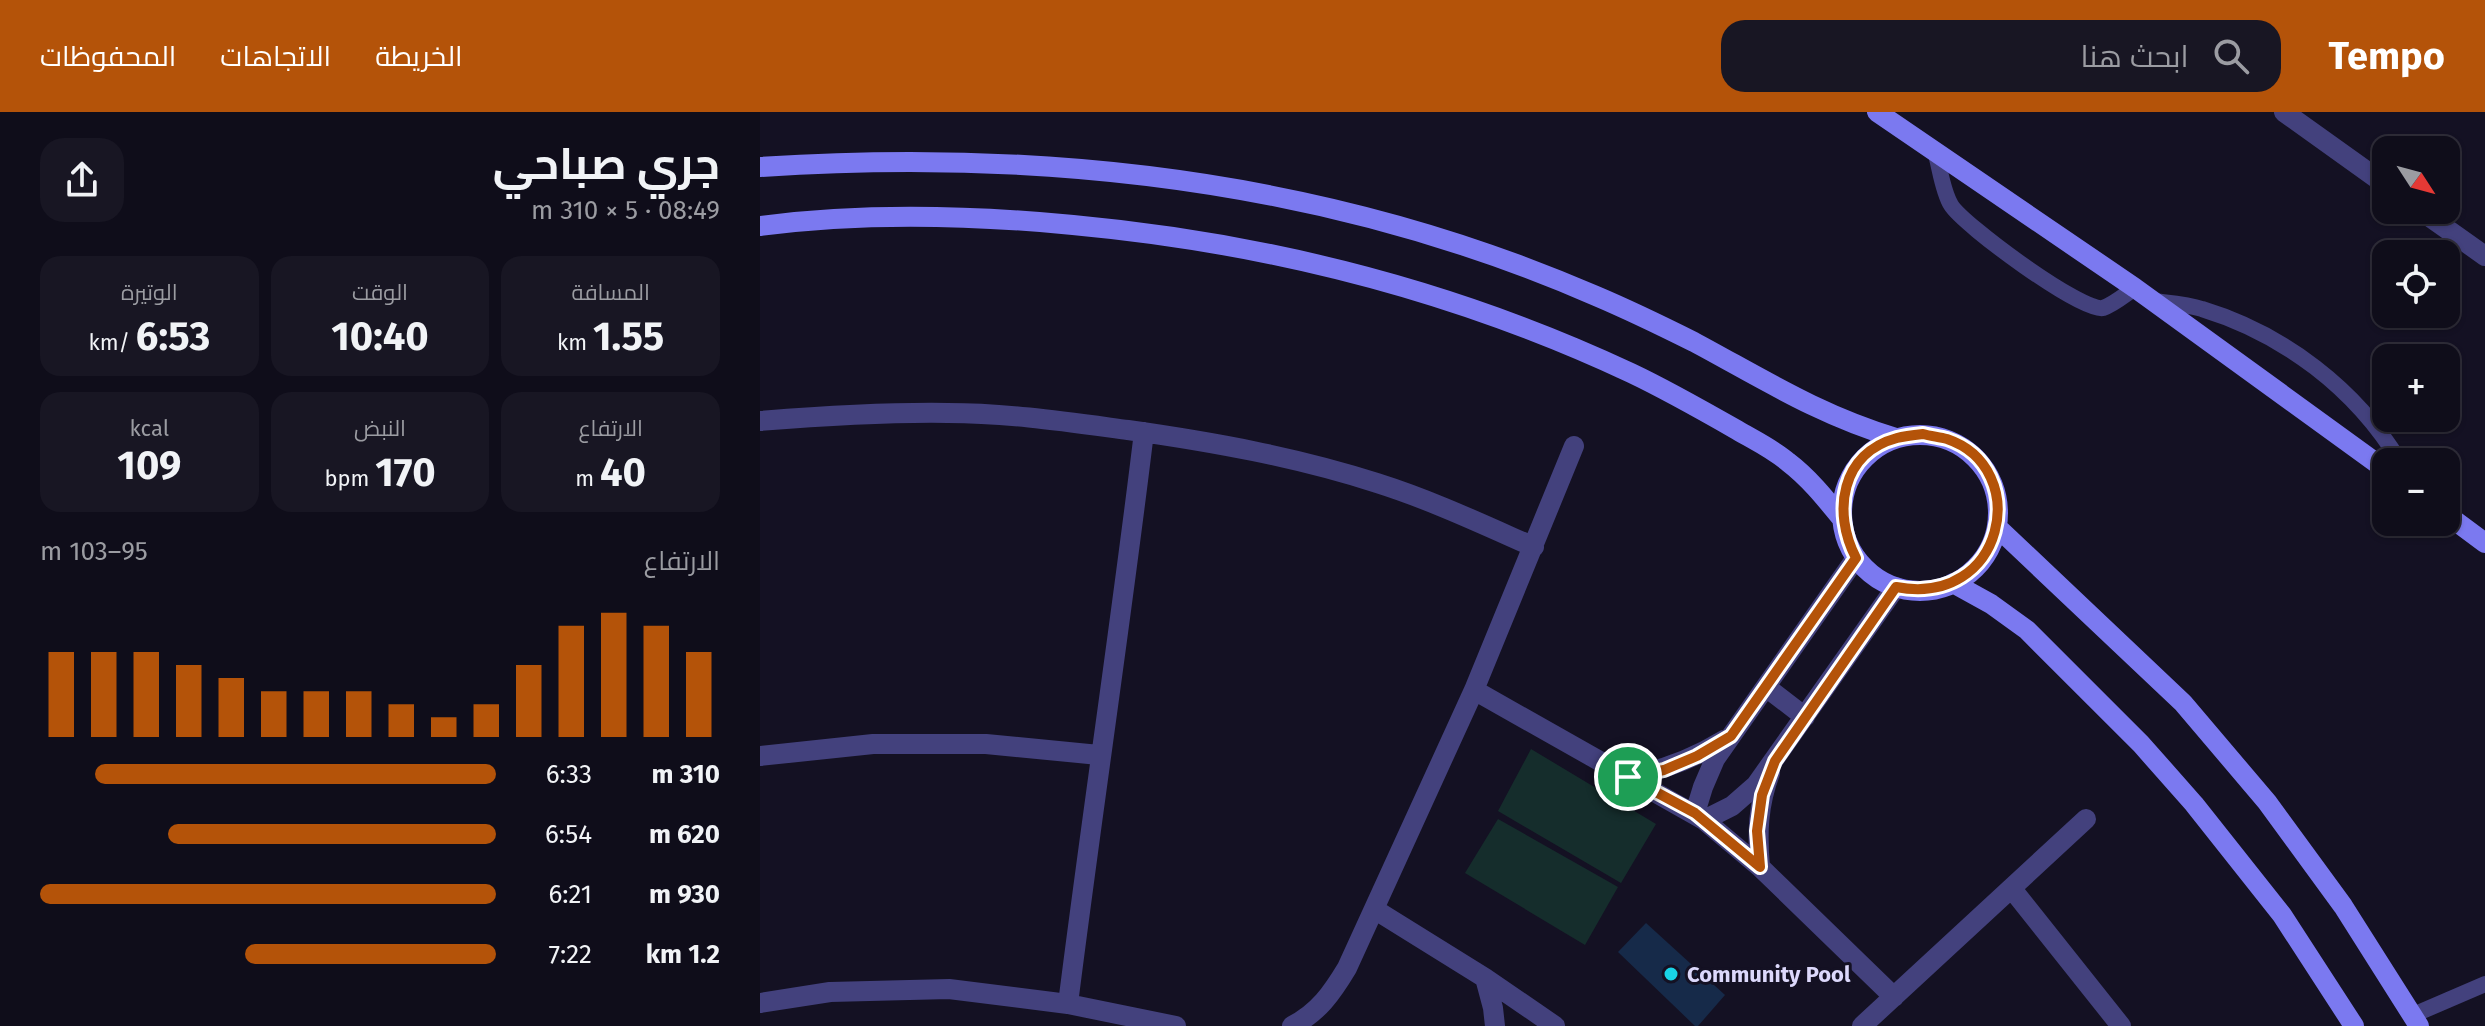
<!DOCTYPE html>
<html lang="ar">
<head>
<meta charset="utf-8">
<style>
  :root { --surface:#0f0d1a; --page:#181623; --text:#f1f3f6; --muted:#9b9ca2; --line:#2f2d39; --accent:#b45309 }
  body { margin:0; font-family:"Fira Sans",Cairo,sans-serif; background:var(--page); color:var(--text); direction:rtl; height:100vh; display:flex; flex-direction:column; font-size:30px; white-space:nowrap }
  * { box-sizing:border-box; margin:0 }
  p { font-size:26px; color:var(--muted) }
  .icon { flex:none; width:44px; height:44px; fill:none; stroke:currentColor; stroke-width:2; stroke-linecap:round; stroke-linejoin:round }
  .map { position:relative; flex:1; overflow:hidden; direction:ltr }
  .side { display:flex; flex-direction:column; background:var(--surface); width:760px }
  .side>* { flex:none }
  .needle { width:52px; rotate:126deg }
  .fabs { position:absolute; left:1612px; top:24px; display:grid; gap:16px }
  .fabs a { display:grid; place-items:center; width:88px; height:88px; border-radius:16px; background:var(--surface); box-shadow:0 2px 6px #0004,0 0 0 2px var(--line); font-size:40px }
  .pin { position:absolute; display:grid; place-items:center; width:68px; height:68px; color:#fff; margin:-34px; border:4px solid #fff; border-radius:50%; box-shadow:0 2px 8px #0007 }
  .round { display:grid; place-items:center; flex:none; width:84px; height:84px; border-radius:24px; background:var(--page) }
  .overview { display:flex; align-items:center; justify-content:space-between; height:136px; padding:0 40px }
  h1 { font-size:44px; font-weight:700; line-height:60px }
  .stats { display:grid; grid-template-columns:repeat(3,1fr); gap:12px; height:136px; padding:8px 40px }
  .stats div { display:grid; align-content:center; border-radius:20px; background:var(--page); text-align:center }
  .stats b { font-size:40px; font-weight:700 }
  .stats small { font-size:22px; font-weight:400 }
  .stats p { font-size:22px }
  .chart { height:224px; padding:16px 40px }
  .chart p { display:flex; justify-content:space-between }
  .chart svg { width:100%; height:144px; margin-top:8px; stroke:var(--accent); stroke-width:6 }
  ul { padding:0 40px; list-style:none; font-size:26px }
  li { display:grid; grid-template-columns:128px 96px 1fr; align-items:center; height:60px }
  li i { height:20px; border-radius:10px; background:var(--accent) }
  header { display:flex; align-items:center; gap:48px; box-sizing:border-box; height:112px; padding:0 40px; background:var(--accent); color:#fff }
  header strong { font-size:38px }
  nav { display:flex; gap:44px; margin-inline-start:auto; font-size:28px }
  .search { width:560px; height:72px; background:var(--page); display:flex; align-items:center; gap:20px; box-sizing:border-box; padding:0 28px; border-radius:24px; color:var(--muted); font-size:30px }
  main { display:flex; flex:1; min-height:0 }
  .map>svg:first-child { display:block }
</style>
</head>
<body>
<header>
<strong>Tempo</strong>
<div class="search"><svg class="icon" aria-label="search" viewBox="0 0 24 24"><circle cx="10" cy="10" r="6"/><path d="M15 15l6 6"/></svg>ابحث هنا</div>
<nav><a>الخريطة</a><a>الاتجاهات</a><a>المحفوظات</a></nav>
</header>
<main>
<div class="map">
<svg width="1725" height="914" viewBox="0 0 1725 914">
  <rect width="100%" height="100%" fill="#141123"/>
  <path fill="#152d2c" d="M771,637L896,712L861,771L738,699Z
    M738,707L858,775L825,833L705,761Z"/>
  <path fill="#162a49" d="M886,811L965,883L938,914H935L858,840Z"/>
  <g fill="none" stroke-linecap="round" stroke-linejoin="round">
    <path stroke="#43417d" stroke-width="16" d="M1175,39C1180,55 1182,78 1191,93C1203,113 1323,201 1343,196C1353,193 1366,182 1375,176
      M1393,189C1409,191 1427,192 1442,197C1524,222 1596,277 1640,350
      M1653,903L1725,872"/>
    <path stroke="#43417d" stroke-width="20" d="M1524,0L1626,73
      M1660,98L1725,144
      M0,309C63,304 125,300 188,301C248,301 308,310 368,318C453,330 536,345 617,371C671,388 722,412 774,435
      M1006,575L1045,605
      M714,578L944,708L1000,755L1134,885
      M0,644L113,632H226L339,643
      M868,665C904,658 933,647 964,628
      M935,701L943,675L955,647L1096,446
      M944,708L972,694L996,673L1136,475
      M1000,755C997,721 998,693 1010,661
      M1252,777L1361,914
      M614,797L725,866L795,914
      M725,866L733,896L735,914
      M0,891L70,880L189,877L308,892L416,914
      M308,892C332,701 361,511 384,320
      M532,914C558,901 572,881 587,856L714,578L814,334
      M1102,914L1326,707"/>
    <path stroke="#7b79f0" stroke-width="20" d="M1117,0L1375,176L1626,358
      M0,55C285,36 572,69 836,184C869,198 902,214 934,230C1003,267 1059,303 1136,326
      M0,114C105,100 209,103 313,113C507,131 694,178 871,261C907,278 942,298 977,318C994,328 1013,337 1028,350C1049,366 1065,386 1082,407
      M1082 401a78 78 0 1 1 156 0a78 78 0 1 1-156 0Z
      M1686,402L1725,431
      M1237,415L1423,591L1507,690L1583,794L1659,914
      M1193,471L1231,492L1267,518L1381,632L1434,692L1522,803L1594,914"/>
  </g>
  <g fill="none" stroke-linecap="round" stroke-linejoin="round">
    <defs>
      <path id="route" d="M1163,322C1170,324 1179,325 1187,327C1273,356 1245,496 1136,475L1015,649L1002,683L997,719L1000,755L935,701L868,665L904,658L937,644L971,624L1096,446C1072,400 1081,341 1137,326C1145,324 1154,323 1163,322Z"/>
    </defs>
    <use href="#route" stroke="#fff" stroke-width="16"/>
    <use href="#route" stroke="#b45309" stroke-width="10"/>
  </g>
  <circle fill="#19d3e6" stroke="#141123" stroke-width="3" cx="911" cy="862" r="8"/>
  <g text-anchor="middle" stroke-width="6" stroke-linejoin="round" paint-order="stroke">
    <g font-size="22" font-weight="bold" fill="#dcd8fb" stroke="#141123" text-anchor="start">
      <text x="927" y="870">Community Pool</text>
    </g>
  </g>
</svg>
<div class="fabs">
<a><svg class="needle" viewBox="-14 -14 28 28"><path d="M0-13l5 13h-10z" fill="#e53935"/><path d="M0 13l5-13h-10z" fill="#9b9ca2"/></svg></a>
<a><svg class="icon" aria-label="locate" viewBox="0 0 24 24"><circle cx="12" cy="12" r="6"/><path d="M12 2v4M12 18v4M2 12h4M18 12h4"/></svg></a>
<a>+</a>
<a>−</a>
</div>
<div class="pin" style="left:868px;top:665px;background:#1e9e55"><svg class="icon" aria-label="arrive" viewBox="0 0 24 24"><path d="M6 21V4h12l-3 4 3 4H6"/></svg></div>
</div>
<section class="side">
<div class="overview"><div><h1>جري صباحي</h1><p>08:49 · 5 × 310 m</p></div><a class="round"><svg class="icon" aria-label="share" viewBox="0 0 24 24"><path d="M12 15V3M7 8l5-5 5 5M5 13v7h14v-7"/></svg></a></div>
<div class="stats">
<div><p>المسافة</p><b>1.55<small> km</small></b></div>
<div><p>الوقت</p><b>10:40</b></div>
<div><p>الوتيرة</p><b>6:53<small> /km</small></b></div>
</div>
<div class="stats">
<div><p>الارتفاع</p><b>40<small> m</small></b></div>
<div><p>النبض</p><b>170<small> bpm</small></b></div>
<div><p>kcal</p><b>109</b></div>
</div>
<div class="chart"><p><span>الارتفاع</span>95–103 m</p>
<svg viewBox="0 0 160 44" preserveAspectRatio="none"><path d="M5 44V18M15 44V18M25 44V18M35 44V22M45 44V26M55 44V30M65 44V30M75 44V30M85 44V34M95 44V38M105 44V34M115 44V22M125 44V10M135 44V6M145 44V10M155 44V18"/></svg>
</div>
<ul>
<li><b>310 m</b>6:33<i style="width:88%"></i></li>
<li><b>620 m</b>6:54<i style="width:72%"></i></li>
<li><b>930 m</b>6:21<i style="width:100%"></i></li>
<li><b>1.2 km</b>7:22<i style="width:55%"></i></li>
</ul>
</section>
</main>
</body>
</html>
